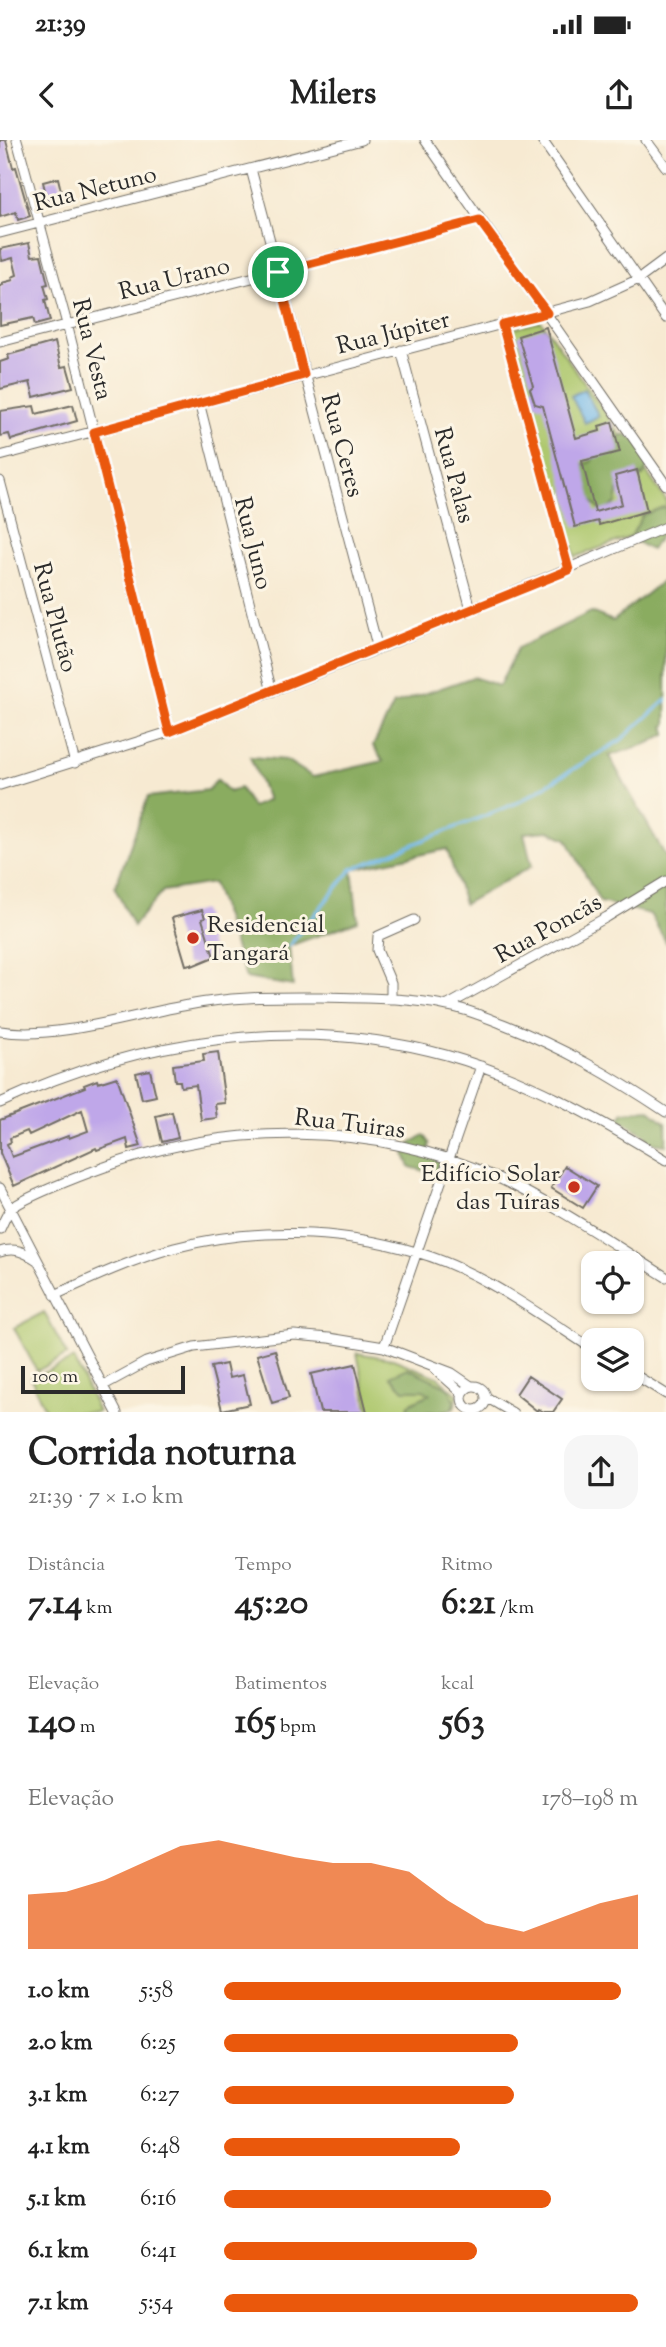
<!DOCTYPE html>
<html lang="pt">
<head>
<meta charset="utf-8">
<style>
  :root { --surface:#fff; --page:#f6f6f6; --text:#222; --muted:#767676; --accent:#ea580c }
  body { margin:0; font-family:"Sorts Mill Goudy",serif; background:var(--page); color:var(--text); height:100vh; display:flex; flex-direction:column; font-size:26px; white-space:nowrap }
  * { box-sizing:border-box; margin:0 }
  p { font-size:23px; color:var(--muted) }
  .icon { flex:none; width:38px; height:38px; fill:none; stroke:currentColor; stroke-width:2; stroke-linecap:round; stroke-linejoin:round }
  .map { position:relative; height:1272px; overflow:hidden }
  .drawer { display:flex; flex-direction:column; background:var(--surface); flex:1 }
  .drawer>* { flex:none }
  .tools { position:absolute; left:581px; top:1111px; display:grid; gap:14px }
  .tools a { display:grid; place-items:center; width:63px; height:63px; border-radius:14px; background:var(--surface); box-shadow:0 2px 5px #0004; font-size:35px }
  .scale { position:absolute; left:21px; bottom:18px; width:164px; box-sizing:border-box; padding-left:7px; border:4px solid #2b2b2b; border-top:0; font-size:19px; line-height:24px; white-space:nowrap; color:#2b2b2b; -webkit-text-stroke:5px #fcf5e5; paint-order:stroke }
  .pin { position:absolute; display:grid; place-items:center; width:60px; height:60px; color:#fff; margin:-30px; border:4px solid #fff; border-radius:50%; box-shadow:0 2px 7px #0007 }
  .round { display:grid; place-items:center; flex:none; width:74px; height:74px; border-radius:21px; background:var(--page) }
  .overview { display:flex; align-items:center; justify-content:space-between; height:119px; padding:0 28px }
  h1 { font-size:38px; font-weight:700; line-height:52px }
  .metrics { display:grid; grid-template-columns:repeat(3,1fr); gap:10px; height:119px; padding:7px 28px }
  .metrics div { display:grid; align-content:center }
  .metrics b { font-size:35px; font-weight:700 }
  .metrics small { font-size:19px; font-weight:400 }
  .metrics p { font-size:19px }
  .chart { height:196px; padding:14px 28px }
  .chart p { display:flex; justify-content:space-between }
  .chart svg { width:100%; height:126px; margin-top:7px; fill:var(--accent); opacity:.7 }
  ul { padding:0 28px; list-style:none; font-size:23px }
  li { display:grid; grid-template-columns:112px 84px 1fr; align-items:center; height:52px }
  li i { height:18px; border-radius:9px; background:var(--accent) }
  .status { display:flex; justify-content:space-between; align-items:center; height:49px; padding:0 35px; background:var(--surface); direction:ltr }
  .status svg { height:19px; fill:currentColor }
  header { display:flex; justify-content:space-between; align-items:center; height:91px; padding:0 28px; background:var(--surface); font-size:32px; font-weight:700 }
  .map>svg:first-child { display:block }
</style>
</head>
<body>
<div class="status"><b>21:39</b><svg viewBox="0 0 49 12"><path d="M0 12V9h3v3zM5 12V6h3v6zM10 12V3h3v9zM15 12V0h3v12zM26 1h20v11H26zM47 4h2v5h-2z"/></svg></div>
<header><svg class="icon" aria-label="back" viewBox="0 0 24 24"><path d="M15 5l-7 7 7 7"/></svg>Milers<svg class="icon" aria-label="share" viewBox="0 0 24 24"><path d="M12 15V3M7 8l5-5 5 5M5 13v7h14v-7"/></svg></header>
<div class="map">
<svg width="666" height="1273" viewBox="0 0 666 1273">
  <rect width="100%" height="100%" fill="#fcf5e5"/>
  <filter id="ink" filterUnits="userSpaceOnUse"><feTurbulence type="fractalNoise" baseFrequency=".0143" numOctaves="2"/><feDisplacementMap in="SourceGraphic" scale="14" xChannelSelector="R" yChannelSelector="G"/><feConvolveMatrix kernelMatrix="1 2 1 2 8 2 1 2 1" color-interpolation-filters="sRGB"/></filter>
  <filter id="wash" filterUnits="userSpaceOnUse"><feTurbulence type="fractalNoise" baseFrequency=".00686" numOctaves="4" result="noise"/><feDisplacementMap in="SourceGraphic" scale="28" xChannelSelector="R" yChannelSelector="G"/><feGaussianBlur stdDeviation="1.57" result="paint"/><feColorMatrix in="noise" values="0 0 0 0 0 0 0 0 0 0 0 0 0 0 0 0 0 1.4 0 .05"/><feComposite in="paint" operator="in"/></filter>
  <g filter="url(#wash)">
    <rect width="100%" height="100%" fill="#f7ead2"/>
    <path fill="#aec86e" stroke="#6c7a4c" stroke-width="2" d="M541,181L666,360V384L575,417L510,190Z
      M44,1172L67,1215L37,1231L14,1188Z
      M357,1213L393,1219L438,1237L458,1255L454,1269L438,1273L369,1272Z
      M74,1219L98,1272H46L31,1238Z"/>
    <path fill="#8aac61" stroke="#5a6c46" stroke-width="2" d="M624,294L643,303L652,318L643,336L621,338L616,363L603,373L578,347L574,327L591,322L600,309Z
      M663,367L666,368V388L651,410L630,398L643,375Z
      M666,438V585L664,586L666,594L649,603L609,616L666,717V802L650,774L600,762L567,699L549,691L524,693L532,726L464,764L447,709L352,729L358,781L289,806L293,846L246,838L213,743L163,751L133,786L115,748L148,657L208,650L217,639L229,652L240,648L252,667L268,660L250,617L286,620L313,637L383,621L373,606L394,564L473,537L499,546L518,508L591,472L613,481Z
      M650,970L666,983V1005L650,1003L644,994L619,979L624,972Z
      M424,995L430,1003L428,1011L440,1021L435,1034L410,1027L405,1015L411,1003Z
      M408,1228L448,1247L455,1261L452,1269L438,1272H407L409,1264L430,1254L423,1250H404L390,1236Z"/>
    <path fill="#73b9ea" stroke="#4f728a" stroke-width="2" d="M584,249L599,276L585,283L571,256Z"/>
    <g fill="none" stroke-linecap="round" stroke-linejoin="round">
      <path stroke="#73b9ea" stroke-width="3.5" d="M289,806L352,729L519,662L621,600L666,560"/>
    </g>
    <g id="blocks">
      <path fill="#bfa7e9" fill-rule="evenodd" d="M0,0H6L13,28L16,27L30,76L18,80L16,72L0,77Z
        M58,38L63,59L48,63L43,42Z
        M29,103L32,116L41,115L48,144L44,145L48,159L45,160L50,181L35,185L33,178L0,185V146L3,145L2,143L13,140L12,137L17,135L13,118L2,121L0,109Z
        M546,187L576,298L600,291L599,286L612,282L620,312L582,321L595,372L622,364L615,336L637,330L647,371L599,385L598,381L575,387L543,266L535,264L530,249L533,246L518,196Z
        M55,202L61,227L67,226L73,247L34,257L30,242L0,249V222L9,219L8,215Z
        M73,265L77,281L11,300L9,294L0,296V271L34,266L36,274Z
        M202,770L205,778L202,779L214,817L192,826V824L186,825L172,778Z
        M218,912L225,963L215,964L217,978L201,980L196,945L181,947L180,941H175L173,925L204,921L203,914Z
        M150,930L156,956L142,959L136,933Z
        M117,937L141,1006L129,1009L127,999L97,1010L96,1008L14,1046L0,1013V980L85,947L84,945L97,940L98,943ZM82,970L88,991L69,998L68,996L12,1017L7,1004L11,1002L10,998L27,991L29,995Z
        M172,972L178,998L162,1002L156,976Z
        M565,1026L597,1046L583,1068L551,1048Z
        M275,1210L289,1258L272,1263L257,1215Z
        M226,1224L229,1238L243,1235L250,1264L222,1270L211,1227Z
        M355,1224L367,1272H320L311,1234Z
        M528,1236L562,1259L553,1272H544L538,1269L537,1271L516,1254Z"/>
    </g>
  </g>
  <g filter="url(#ink)">
    <use href="#blocks" fill-opacity="0" stroke="#726e65" stroke-width="2"/>
    <g fill="none" stroke-linecap="round" stroke-linejoin="round">
      <defs>
        <path id="minor" d="M17,0L67,184L169,592
          M425,0L666,345
          M542,0L666,178
          M646,0L666,27
          M251,29L378,509
          M0,93L362,0
          M502,184L569,430
          M0,202L479,80
          M401,210L471,469
          M199,262L272,552
          M0,316L590,161L639,139L666,119
          M0,341L75,623
          M0,645L169,592L378,509L666,387
          M391,859V843L377,810L378,796L414,780
          M448,865L607,777L666,741
          M0,891C57,900 132,875 188,865C232,856 276,857 321,857C363,858 406,857 448,866C467,869 485,877 503,884C564,908 612,936 666,972
          M0,963C137,899 298,874 446,915C524,937 597,978 666,1020
          M0,1048L117,1273
          M0,1089C3,1083 6,1075 10,1070C19,1059 85,1034 102,1028C227,981 373,982 496,1037C556,1065 610,1102 666,1137
          M0,1112C14,1107 25,1112 37,1120
          M55,1155C94,1137 133,1119 174,1108C252,1087 339,1089 416,1112C480,1130 538,1174 593,1209
          M384,1207L481,926
          M435,1229L462,1253
          M632,1233L666,1254
          M104,1245L146,1222L194,1207L294,1195L329,1198L384,1207L452,1233L471,1246
          M462 1258a12 12 0 1 1 24 0a12 12 0 1 1-24 0Z
          M486,1257L513,1273"/>
      </defs>
      <use href="#minor" stroke="#726e65" stroke-width="11"/>
      <use href="#minor" stroke="#fff" stroke-width="9"/>
    </g>
  </g>
  <g fill="none" stroke-linecap="round" stroke-linejoin="round" filter="url(#ink)">
    <defs>
      <path id="route" d="M479,80L547,173L502,184L569,430L169,592L94,292L304,235L278,132Z"/>
    </defs>
    <use href="#route" stroke="#fff" stroke-width="14"/>
    <use href="#route" stroke="#ea580c" stroke-width="9"/>
  </g>
  <g fill="#c8321e" stroke="#fcf5e5" stroke-width="2.5">
    <circle cx="193" cy="798" r="7"/>
    <circle cx="574" cy="1047" r="7"/>
  </g>
  <g text-anchor="middle" stroke-width="6" stroke-linejoin="round" paint-order="stroke">
    <g font-size="24" fill="#2b2b2b" stroke="#fcf5e5">
      <text transform="translate(95 48) rotate(-14)" y="8">Rua Netuno</text>
      <text transform="translate(174 138) rotate(-14)" y="8">Rua Urano</text>
      <text transform="translate(393 192) rotate(-14)" y="8">Rua Júpiter</text>
      <text transform="translate(93 209) rotate(76)" y="8">Rua Vesta</text>
      <text transform="translate(343 305) rotate(75)" y="8">Rua Ceres</text>
      <text transform="translate(455 335) rotate(75)" y="8">Rua Palas</text>
      <text transform="translate(254 403) rotate(76)" y="8">Rua Juno</text>
      <text transform="translate(56 477) rotate(75)" y="8">Rua Plutão</text>
      <text transform="translate(548 788) rotate(-29)" y="8">Rua Poncãs</text>
      <text transform="translate(350 983) rotate(7)" y="8">Rua Tuiras</text>
    </g>
    <g font-size="24" fill="#2b2b2b" stroke="#fcf5e5" text-anchor="start">
      <text x="207" y="792">Residencial<tspan x="207" dy="28">Tangará</tspan></text>
      <text x="560" y="1041" text-anchor="end">Edifício Solar<tspan x="560" dy="28">das Tuíras</tspan></text>
    </g>
  </g>
</svg>
<div class="tools">
<a><svg class="icon" aria-label="locate" viewBox="0 0 24 24"><circle cx="12" cy="12" r="6"/><path d="M12 2v4M12 18v4M2 12h4M18 12h4"/></svg></a>
<a><svg class="icon" aria-label="layers" viewBox="0 0 24 24"><path d="M12 4l9 5-9 5-9-5zM3 14l9 5 9-5"/></svg></a>
</div>
<div class="scale">100 m</div>
<div class="pin" style="left:278px;top:132px;background:#1e9e55"><svg class="icon" aria-label="arrive" viewBox="0 0 24 24"><path d="M6 21V4h12l-3 4 3 4H6"/></svg></div>
</div>
<section class="drawer">
<div class="overview"><div><h1>Corrida noturna</h1><p>21:39 · 7 × 1.0 km</p></div><a class="round"><svg class="icon" aria-label="share" viewBox="0 0 24 24"><path d="M12 15V3M7 8l5-5 5 5M5 13v7h14v-7"/></svg></a></div>
<div class="metrics">
<div><p>Distância</p><b>7.14<small> km</small></b></div>
<div><p>Tempo</p><b>45:20</b></div>
<div><p>Ritmo</p><b>6:21<small> /km</small></b></div>
</div>
<div class="metrics">
<div><p>Elevação</p><b>140<small> m</small></b></div>
<div><p>Batimentos</p><b>165<small> bpm</small></b></div>
<div><p>kcal</p><b>563</b></div>
</div>
<div class="chart"><p><span>Elevação</span>178–198 m</p>
<svg viewBox="0 0 160 44" preserveAspectRatio="none"><path d="M0 44V25L10 24L20 20L30 14L40 8L50 6L60 9L70 12L80 14L90 14L100 17L110 27L120 35L130 38L140 33L150 28L160 25V44z"/></svg>
</div>
<ul>
<li><b>1.0 km</b>5:58<i style="width:96%"></i></li>
<li><b>2.0 km</b>6:25<i style="width:71%"></i></li>
<li><b>3.1 km</b>6:27<i style="width:70%"></i></li>
<li><b>4.1 km</b>6:48<i style="width:57%"></i></li>
<li><b>5.1 km</b>6:16<i style="width:79%"></i></li>
<li><b>6.1 km</b>6:41<i style="width:61%"></i></li>
<li><b>7.1 km</b>5:54<i style="width:100%"></i></li>
</ul>
</section>
</body>
</html>
